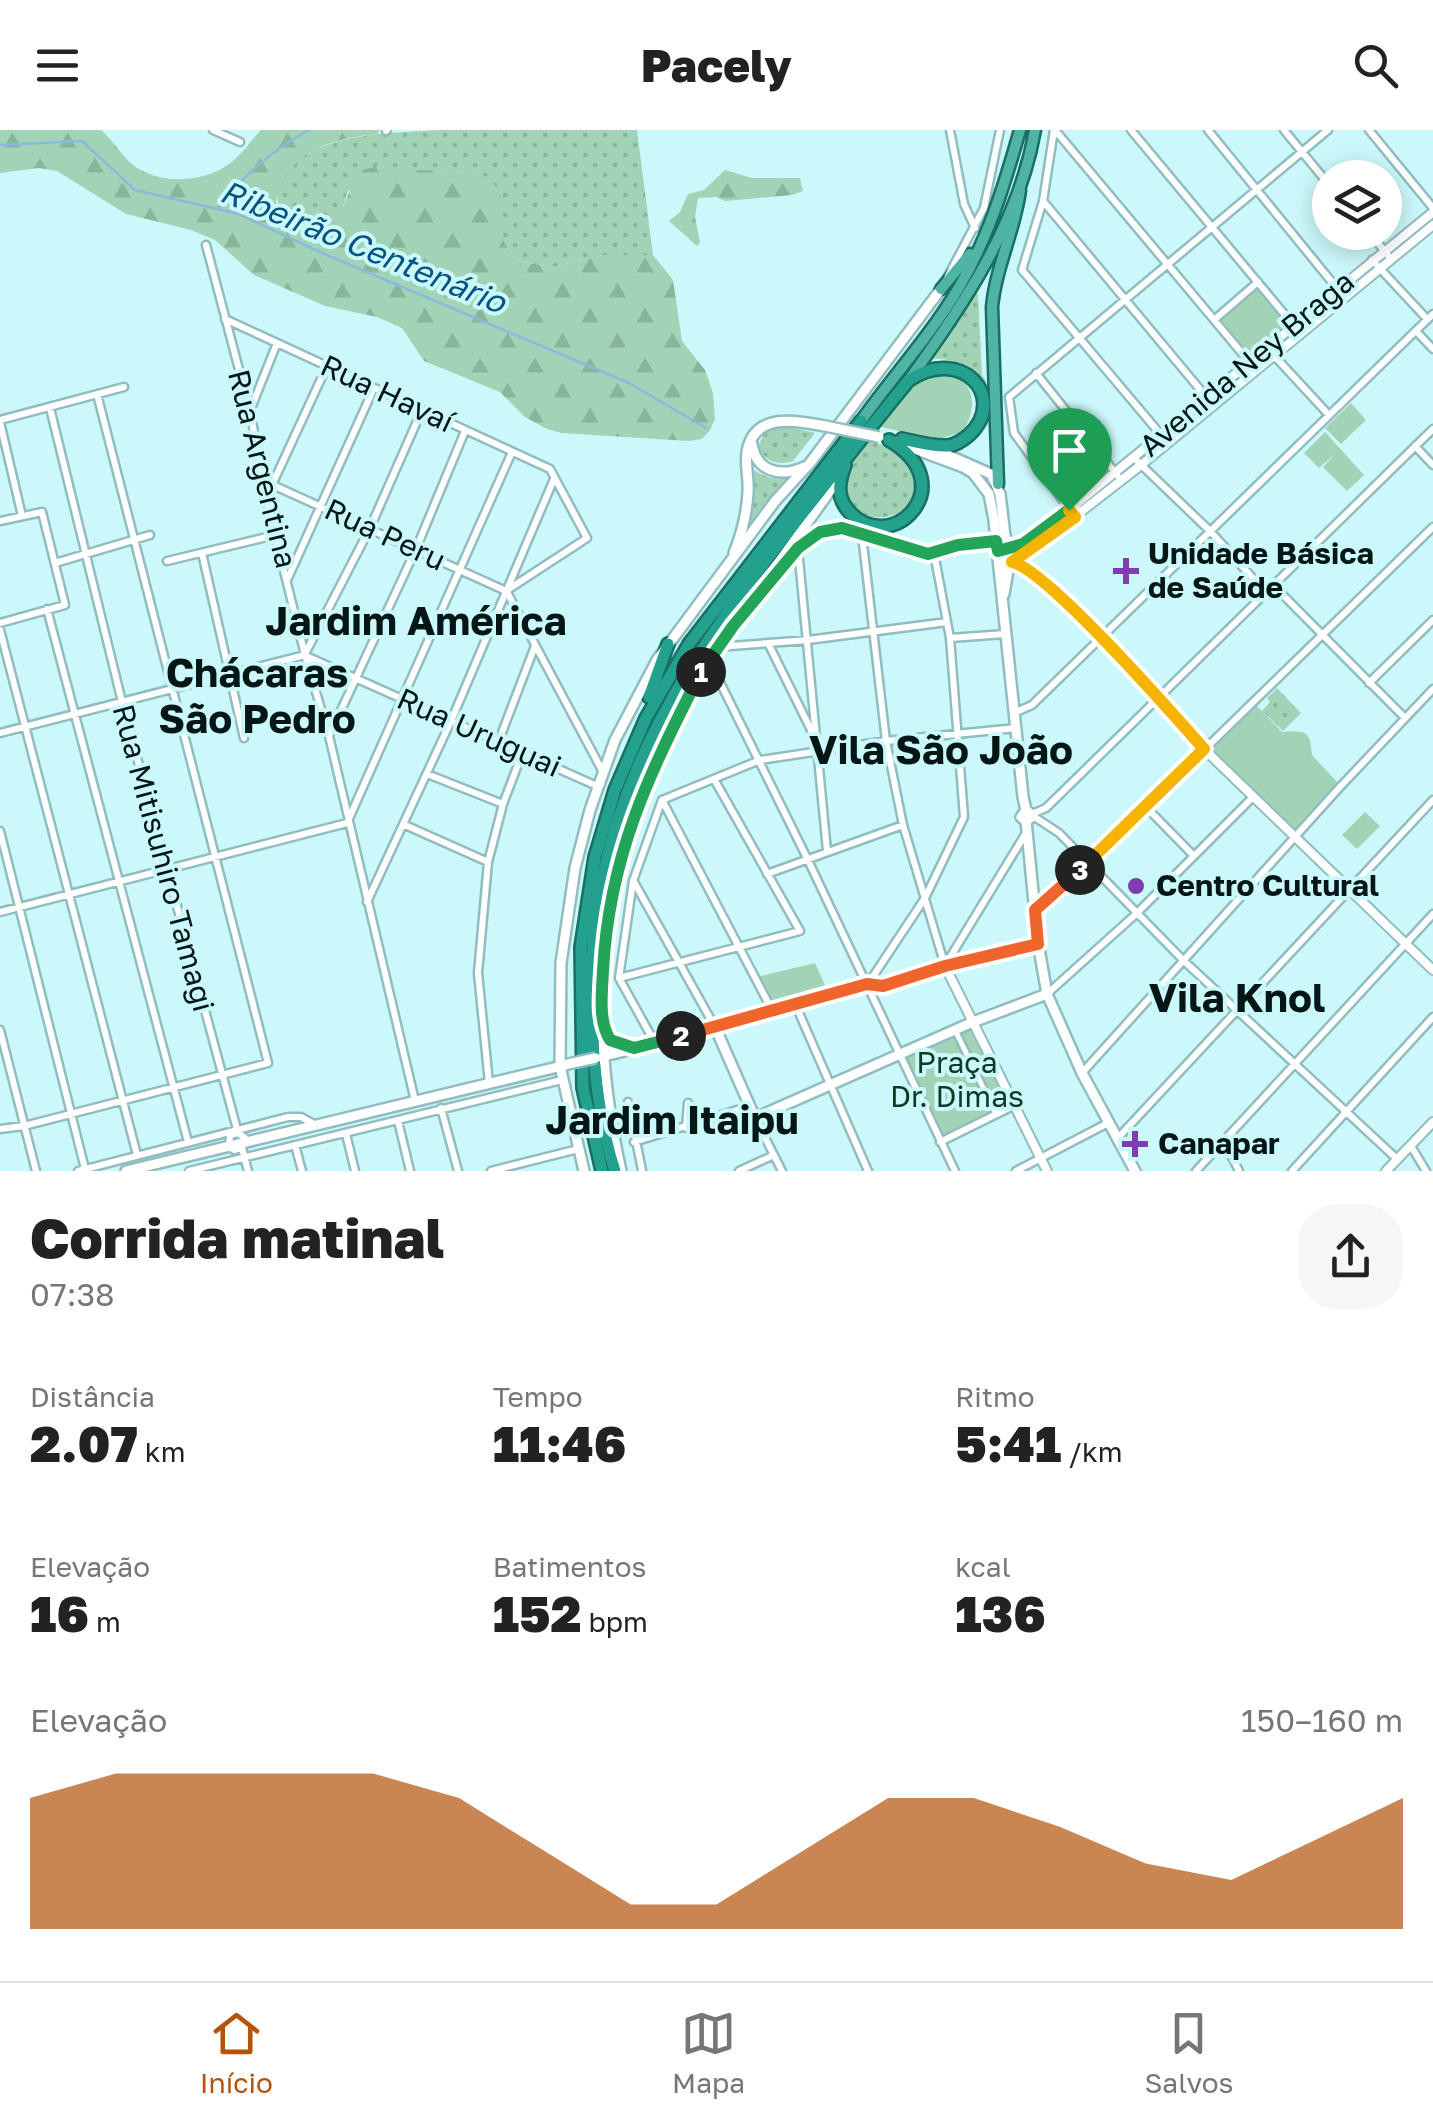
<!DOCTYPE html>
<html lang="pt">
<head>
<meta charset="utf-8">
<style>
  :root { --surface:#fff; --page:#f6f6f6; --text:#222; --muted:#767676; --line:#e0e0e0; --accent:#b45309 }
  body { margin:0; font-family:"Golos Text",sans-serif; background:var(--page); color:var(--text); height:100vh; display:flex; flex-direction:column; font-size:38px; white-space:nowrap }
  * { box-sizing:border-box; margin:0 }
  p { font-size:32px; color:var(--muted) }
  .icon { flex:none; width:55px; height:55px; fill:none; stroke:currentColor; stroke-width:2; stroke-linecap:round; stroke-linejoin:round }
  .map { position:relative; height:1041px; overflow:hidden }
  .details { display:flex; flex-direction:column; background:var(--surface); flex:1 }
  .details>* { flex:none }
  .buttons { position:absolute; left:1312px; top:30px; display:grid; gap:20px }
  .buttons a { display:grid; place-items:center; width:90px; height:90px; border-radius:50%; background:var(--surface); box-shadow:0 5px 25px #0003; font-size:50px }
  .pin { position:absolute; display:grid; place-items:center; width:85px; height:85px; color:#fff; margin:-102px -42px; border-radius:50% 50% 50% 0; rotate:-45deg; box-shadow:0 0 10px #0007 }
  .pin .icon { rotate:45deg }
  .km { position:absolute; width:50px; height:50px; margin:-25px; border-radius:50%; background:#222; color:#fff; font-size:28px; line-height:50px; text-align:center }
  .round { display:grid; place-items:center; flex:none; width:105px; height:105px; border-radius:40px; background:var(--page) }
  .overview { display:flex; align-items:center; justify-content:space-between; height:170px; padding:0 30px }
  h1 { font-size:55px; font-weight:800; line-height:75px }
  .stats { display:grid; grid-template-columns:repeat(3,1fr); gap:15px; height:170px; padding:10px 30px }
  .stats div { display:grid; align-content:center }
  .stats b { font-size:50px; font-weight:800 }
  .stats small { font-size:28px; font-weight:400 }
  .stats p { font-size:28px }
  .chart { height:280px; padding:20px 30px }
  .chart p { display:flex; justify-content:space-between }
  .chart svg { width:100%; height:180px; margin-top:10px; fill:var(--accent); opacity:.7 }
  header { display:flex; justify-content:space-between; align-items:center; height:130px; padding:0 30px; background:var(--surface); font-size:45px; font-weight:800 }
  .tab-bar { display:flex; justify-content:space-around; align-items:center; height:140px; border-top:2px solid var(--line); background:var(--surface); font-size:28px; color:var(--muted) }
  .tab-bar a { display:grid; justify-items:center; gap:5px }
  .tab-bar .active { color:var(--accent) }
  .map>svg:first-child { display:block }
</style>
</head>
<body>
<header><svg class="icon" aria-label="menu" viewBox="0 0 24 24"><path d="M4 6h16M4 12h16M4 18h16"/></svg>Pacely<svg class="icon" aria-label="search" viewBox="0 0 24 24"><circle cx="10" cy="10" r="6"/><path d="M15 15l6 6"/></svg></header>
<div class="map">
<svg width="1433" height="1041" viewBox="0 0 1433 1041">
  <defs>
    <pattern id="grass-dots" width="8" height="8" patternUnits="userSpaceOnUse" patternTransform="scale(2.5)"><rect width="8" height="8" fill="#a1d4b6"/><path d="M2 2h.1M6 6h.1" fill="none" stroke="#89b59c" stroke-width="1.8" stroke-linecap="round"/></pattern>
    <pattern id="forest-firs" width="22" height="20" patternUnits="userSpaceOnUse" patternTransform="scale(2.5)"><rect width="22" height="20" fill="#a1d4b6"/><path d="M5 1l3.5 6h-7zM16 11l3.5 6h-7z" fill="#89b59c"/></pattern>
  </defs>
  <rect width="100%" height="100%" fill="#cbf9fb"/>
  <path fill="url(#grass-dots)" d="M439,0H637L653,125H603L553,137L517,131L503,110L499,60L481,44L399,39L348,61C344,72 342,87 333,96C299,131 245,61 303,26C344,2 394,3 439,0Z
    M973,163L978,164L982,246L989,253C968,240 957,227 930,229L961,186Z
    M782,295L815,303L793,331C778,336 765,332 758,317L764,303Z
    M864,309L899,320L915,339C915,347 917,356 915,363C906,396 847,396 844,360C842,342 855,323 864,309Z
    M751,339L770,348L791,346L744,406Z
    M1277,558L1301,583L1283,601L1262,581L1270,572L1267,568Z"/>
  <path fill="url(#forest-firs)" d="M0,0H101C113,10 121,25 133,35C159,55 203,53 229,34C242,25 250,11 261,0H379L378,4C331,9 287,20 276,72L288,95C340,128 339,68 362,40L375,37L482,44L500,60L503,110L517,131L553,137L603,125H653L673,150L682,211L705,240L713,263L715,289L710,300L702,309L689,311L561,303L547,299L525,287L500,262L424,231L402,198L377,187L325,176L254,145L215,110L191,100L126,84L57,41L39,38L0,43Z
    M725,40L752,48H800L803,61L792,65L725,71L716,67L698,68L695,87L700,112L697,116L669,91L680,82L688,64L704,60Z"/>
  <path fill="#a1d4b6" d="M1258,154L1292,193L1250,230L1216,191Z
    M925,242C933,243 943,242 951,245C978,253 976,284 962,302L935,310L878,296L899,267Z
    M1351,273L1366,290L1341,314L1325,298Z
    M1325,302L1364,345L1347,361L1323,337L1336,323L1319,338L1304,323Z
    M1255,574L1282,602C1306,601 1310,600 1312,625L1338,653L1294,700L1232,644L1210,619Z
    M1365,682L1380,696L1357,719L1342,705Z
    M815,833L829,864L773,878L757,847Z
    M972,895L1010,974L942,1006L904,927Z"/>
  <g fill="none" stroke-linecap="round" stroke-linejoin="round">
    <path stroke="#8bb9dd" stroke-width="2.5" d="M0,15L82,11L135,60L239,84L322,123L629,253L706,298
      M217,79C244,45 271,21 309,0"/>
    <defs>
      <path id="pedestrian" d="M955,900L996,984"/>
      <path id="minor" d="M213,0L240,12
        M950,0L964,74L975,98
        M1054,0L1043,71L1022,140L1167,312
        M1055,0L1256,240
        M1131,0L1300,203
        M1208,0L1344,167
        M1284,0L1330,56
        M1369,0L1433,78
        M386,1L387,0
        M1043,71L1213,275
        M1369,102L1391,129
        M206,115L250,281L269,381L305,525L329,606L415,971
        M1372,130L1427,189
        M947,148L984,78L1000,0
        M225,189L550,339L587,408L506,461
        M1214,190L1258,152
        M1416,201L1433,219
        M1267,218L1329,285
        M1036,243L1121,350
        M50,278L122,572L238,1003
        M250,281L277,213
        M0,290L124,257
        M0,292L22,386
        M1415,316L1433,335
        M1134,328L1211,402L1267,464
        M264,351L506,461
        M272,355L327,236
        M1075,387L1014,303L1009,267L1328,0
        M0,391L42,382L65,475L0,493
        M862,405L886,611L903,695L945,836
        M798,419L827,721
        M202,423L244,608
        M167,431L275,405
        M55,433L150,405
        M288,448L374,258
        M1275,457L1405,588
        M507,462L604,644
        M47,479L188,1012
        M0,500L137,1025
        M950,508L1005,504
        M768,513L814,606
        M718,517L808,510L947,492
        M306,522L370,398L422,280
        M306,526L599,657
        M709,530L807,728L955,1041
        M1369,553L1433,490
        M1014,583L1032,575L1433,184
        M0,603L305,525
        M329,606L416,419L465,301
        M498,613L535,516
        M427,644L503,674
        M662,670L760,630L886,611L1016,598
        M662,670L773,882
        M1145,676L1194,726
        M1032,684L1046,678L1433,299
        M1033,686L1059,703L1183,830L1397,1029
        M405,695L488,732
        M0,701L85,1039
        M767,744L903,695
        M634,752L715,897
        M367,772L451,591L554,349
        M1035,780L1089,732L1433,397
        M0,782L347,693L512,322
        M946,834L1026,703
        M619,848L800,801L714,649
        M868,854L925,768L964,687L950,508L934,423
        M1047,864L1136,784L1254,666
        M796,876L868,1041
        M0,900L36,1041
        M655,913L619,848L633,751L662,670
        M1082,943L1339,658L1433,559
        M489,953L478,843L488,732L503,674L522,624
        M628,972L642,1040
        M441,978L458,1041
        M755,988L782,1041
        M398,991L410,1041
        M686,998L688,973
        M0,999L24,996L268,933L97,264
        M346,1004L355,1041
        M1117,1009L1433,670
        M1224,1011L1239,1041
        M634,1012L750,976
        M940,1012L1013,976
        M295,1015L302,1041
        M1411,1016L1426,1041
        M242,1018L234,1020L229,1017L230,1005L238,1003L245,1008L242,1018L248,1041
        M78,1041L288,987H301L314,994
        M189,1041L562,950
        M491,1041L578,1019
        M739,1041L774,1025
        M1016,1041L1108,993
        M1196,1041L1433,784
        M1292,1041L1433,887"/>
      <path id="tertiary" d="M1011,420L1069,380L1433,82
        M1013,430L1024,426L1141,335L1433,95
        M1012,432L1027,438L1071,479L1204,619L1433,840
        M763,461L798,418L820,402L836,397L928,424L958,415L996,411
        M945,836L1047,1041
        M1386,1041L1433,992"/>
      <path id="secondary" d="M896,312L963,337L973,343L989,364L994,390L1023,667L1026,680L1033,686L1026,691
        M752,314C756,341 780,348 804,337
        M934,319L991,344L1000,364L1005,406L1014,427L1009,434L1004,464
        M734,423C742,403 747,383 748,362C749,349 745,335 747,322C754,282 796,290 825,296
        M692,560L702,539L840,347
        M1026,680L1021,687L1026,691L1038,813L1047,864L1082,943L1135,1041
        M715,897L755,988L973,892L1047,864
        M604,900L615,914L632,918
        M601,927L836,866L867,855L883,856L945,836L1038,813
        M126,1041L566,935
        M584,1041L560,936L561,833L575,738L590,680L615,610L657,530L776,370L810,333L941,159
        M621,1041C595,924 592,797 634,683C645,651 662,622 677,592"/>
      <path id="trunk" d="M941,159L970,124
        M909,250C964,173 1018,96 1035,0
        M861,291C893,246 930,206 958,159C988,109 1004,56 1020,0
        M998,354L992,177C996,136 1015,100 1020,60"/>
      <path id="motorway" d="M845,335C839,351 836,365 847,379C889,431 966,355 889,310
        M649,567L668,514
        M649,628L693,557
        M602,1041L583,958L581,817L595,727L615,660L646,588L689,514L861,291
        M615,1041C600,995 595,947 592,899C580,690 671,550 795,393C833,345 870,297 909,250C961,215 1009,267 969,305C963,310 956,315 948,316C934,317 916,312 902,309"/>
    </defs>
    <use href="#pedestrian" stroke="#91bdc0" stroke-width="10"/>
    <use href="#minor" stroke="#91bdc0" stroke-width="11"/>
    <use href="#tertiary" stroke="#91bdc0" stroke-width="12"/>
    <use href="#secondary" stroke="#91bdc0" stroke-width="14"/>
    <use href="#trunk" stroke="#187064" stroke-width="15"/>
    <use href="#motorway" stroke="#187064" stroke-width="16"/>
    <use href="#pedestrian" stroke="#fff" stroke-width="5"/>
    <use href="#minor" stroke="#fff" stroke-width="6"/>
    <use href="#tertiary" stroke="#fff" stroke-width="8"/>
    <use href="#secondary" stroke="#fff" stroke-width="9"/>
    <use href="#trunk" stroke="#4fb4a4" stroke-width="10"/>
    <use href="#motorway" stroke="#23a18e" stroke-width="11"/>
    <defs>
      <path id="secondary-bridge" d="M825,296L879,307
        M568,934L596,928"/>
    </defs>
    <use href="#secondary-bridge" stroke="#91bdc0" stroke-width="14" stroke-linecap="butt"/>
    <use href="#secondary-bridge" stroke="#fff" stroke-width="9"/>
  </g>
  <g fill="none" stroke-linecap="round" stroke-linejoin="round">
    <defs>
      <path id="split-1" d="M701,542L733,496L798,418L820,402L842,398L928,424L958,415L996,411L998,421L1023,414L1069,380"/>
      <path id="split-2" d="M681,906L634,918L610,910C598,890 602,863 603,841C609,725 649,644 701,542"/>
      <path id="split-3" d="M681,906L867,854L883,856L945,836L1038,814L1035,780L1080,740"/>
      <path id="split-4" d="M1069,380L1075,387L1012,432C1047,440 1173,584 1204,619L1080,740"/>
    </defs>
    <use href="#split-1" stroke="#fff" stroke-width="20"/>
    <use href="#split-2" stroke="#fff" stroke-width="20"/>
    <use href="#split-3" stroke="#fff" stroke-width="20"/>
    <use href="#split-4" stroke="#fff" stroke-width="20"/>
    <use href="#split-1" stroke="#22a559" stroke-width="12"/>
    <use href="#split-2" stroke="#22a559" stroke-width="12"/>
    <use href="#split-3" stroke="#f0652b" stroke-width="12"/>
    <use href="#split-4" stroke="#f5b400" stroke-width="12"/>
  </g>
  <g fill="#7f3db2" stroke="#cbf9fb" stroke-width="4">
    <path d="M1121 426h10v10h10v10h-10v10h-10v-10h-10v-10h10z"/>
    <circle cx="1136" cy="756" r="10"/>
    <path d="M1130 999h10v10h10v10h-10v10h-10v-10h-10v-10h10z"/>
  </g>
  <g text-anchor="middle" stroke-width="8" stroke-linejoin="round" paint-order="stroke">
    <g font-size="30" fill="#051617" stroke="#cbf9fb">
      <text transform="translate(1247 234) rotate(-40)" y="10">Avenida Ney Braga</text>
      <text transform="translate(387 264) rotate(25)" y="10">Rua Havaí</text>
      <text transform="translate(262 339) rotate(76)" y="10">Rua Argentina</text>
      <text transform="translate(385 405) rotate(25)" y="10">Rua Peru</text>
      <text transform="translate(479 603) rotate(24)" y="10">Rua Uruguai</text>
      <text transform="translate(163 728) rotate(75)" y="10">Rua Mitisuhiro Tamagi</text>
    </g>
    <g font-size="30" font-weight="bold" fill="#051617" stroke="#cbf9fb" text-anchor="start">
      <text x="1148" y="434">Unidade Básica<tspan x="1148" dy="34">de Saúde</tspan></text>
      <text x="1156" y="766">Centro Cultural</text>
      <text x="1158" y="1024">Canapar</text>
    </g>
    <g font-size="30" fill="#0d3a25" stroke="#cbf9fb">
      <text x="957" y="943">Praça<tspan x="957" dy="34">Dr. Dimas</tspan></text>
    </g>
    <g font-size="32" font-style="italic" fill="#055382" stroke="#cbf9fb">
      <text transform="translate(363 117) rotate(22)" y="11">Ribeirão Centenário</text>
    </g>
    <g font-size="40" font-weight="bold" fill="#051617" stroke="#cbf9fb">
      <text x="416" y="505">Jardim América</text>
      <text x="257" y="557">Chácaras<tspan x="257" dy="46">São Pedro</tspan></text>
      <text x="941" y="634">Vila São João</text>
      <text x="1237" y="882">Vila Knol</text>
      <text x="672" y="1004">Jardim Itaipu</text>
    </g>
  </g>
</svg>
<div class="buttons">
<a><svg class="icon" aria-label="layers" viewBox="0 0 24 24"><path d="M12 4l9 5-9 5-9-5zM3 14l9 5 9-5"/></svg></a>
</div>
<div class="pin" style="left:1069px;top:380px;background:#1e9e55"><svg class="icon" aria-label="arrive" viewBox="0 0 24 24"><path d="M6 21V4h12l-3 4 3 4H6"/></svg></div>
<b class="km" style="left:701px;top:542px">1</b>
<b class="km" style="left:681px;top:906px">2</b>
<b class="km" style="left:1080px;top:740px">3</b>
</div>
<section class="details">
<div class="overview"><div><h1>Corrida matinal</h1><p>07:38</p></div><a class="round"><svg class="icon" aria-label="share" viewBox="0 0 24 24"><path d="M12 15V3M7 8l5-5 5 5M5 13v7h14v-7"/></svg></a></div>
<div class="stats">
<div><p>Distância</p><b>2.07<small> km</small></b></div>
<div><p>Tempo</p><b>11:46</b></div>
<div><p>Ritmo</p><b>5:41<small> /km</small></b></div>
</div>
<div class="stats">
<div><p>Elevação</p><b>16<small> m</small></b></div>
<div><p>Batimentos</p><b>152<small> bpm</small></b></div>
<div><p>kcal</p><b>136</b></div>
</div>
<div class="chart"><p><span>Elevação</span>150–160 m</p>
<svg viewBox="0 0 160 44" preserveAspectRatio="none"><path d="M0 44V12L10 6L20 6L30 6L40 6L50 12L60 25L70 38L80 38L90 25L100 12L110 12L120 19L130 28L140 32L150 22L160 12V44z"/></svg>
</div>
</section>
<nav class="tab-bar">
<a class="active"><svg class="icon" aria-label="home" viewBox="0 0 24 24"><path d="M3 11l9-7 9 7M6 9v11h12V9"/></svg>Início</a>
<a><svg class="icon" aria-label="map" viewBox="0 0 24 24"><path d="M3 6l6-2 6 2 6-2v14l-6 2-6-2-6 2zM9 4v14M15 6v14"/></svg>Mapa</a>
<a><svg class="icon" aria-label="saved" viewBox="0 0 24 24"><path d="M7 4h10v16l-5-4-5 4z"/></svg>Salvos</a>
</nav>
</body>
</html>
